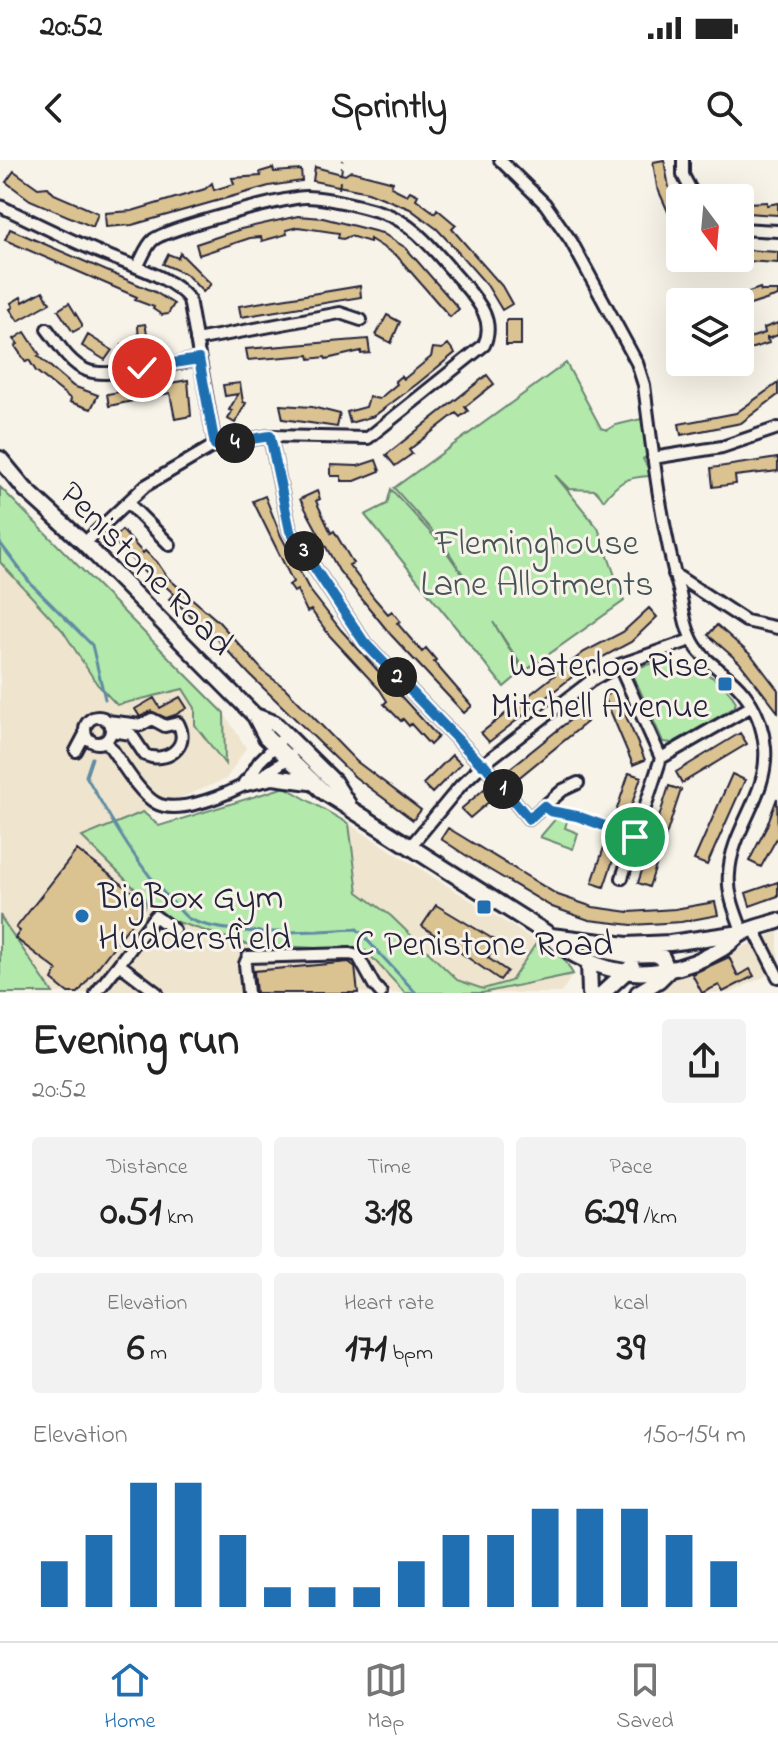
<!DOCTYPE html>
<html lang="en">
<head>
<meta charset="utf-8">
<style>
  :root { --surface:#fff; --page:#f2f2f2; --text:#222; --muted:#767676; --line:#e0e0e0; --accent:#1f6fb2 }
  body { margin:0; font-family:"Indie Flower",sans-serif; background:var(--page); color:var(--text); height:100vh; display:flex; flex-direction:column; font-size:30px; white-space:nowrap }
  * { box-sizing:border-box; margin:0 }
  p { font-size:26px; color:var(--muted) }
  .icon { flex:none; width:44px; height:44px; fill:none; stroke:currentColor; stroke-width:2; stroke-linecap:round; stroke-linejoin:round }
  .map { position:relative; height:833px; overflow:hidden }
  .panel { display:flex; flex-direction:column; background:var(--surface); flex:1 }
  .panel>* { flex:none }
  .needle { width:52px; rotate:164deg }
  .tools { position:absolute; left:666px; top:24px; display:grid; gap:16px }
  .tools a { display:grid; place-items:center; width:88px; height:88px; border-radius:8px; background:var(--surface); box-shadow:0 8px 32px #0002; font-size:40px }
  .pin { position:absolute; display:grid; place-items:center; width:68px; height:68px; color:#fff; margin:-34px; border:4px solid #fff; border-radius:50%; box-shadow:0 2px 8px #0007 }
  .km { position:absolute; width:40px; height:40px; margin:-20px; border-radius:50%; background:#222; color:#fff; font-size:22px; line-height:40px; text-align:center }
  .round { display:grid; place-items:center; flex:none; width:84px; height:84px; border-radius:8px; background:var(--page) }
  .head { display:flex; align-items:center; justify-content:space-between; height:136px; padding:0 32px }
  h1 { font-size:44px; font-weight:700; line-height:60px }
  .metrics { display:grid; grid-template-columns:repeat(3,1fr); gap:12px; height:136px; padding:8px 32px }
  .metrics div { display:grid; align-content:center; border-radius:8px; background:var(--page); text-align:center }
  .metrics b { font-size:40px; font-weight:700 }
  .metrics small { font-size:22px; font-weight:400 }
  .metrics p { font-size:22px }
  .chart { height:224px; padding:16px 32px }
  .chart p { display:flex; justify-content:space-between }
  .chart svg { width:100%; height:144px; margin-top:8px; stroke:var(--accent); stroke-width:6 }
  .status { display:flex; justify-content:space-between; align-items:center; height:56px; padding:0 40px; background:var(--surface); direction:ltr }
  .status svg { height:22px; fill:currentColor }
  header { display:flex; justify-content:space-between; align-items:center; height:104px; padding:0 32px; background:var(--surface); font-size:36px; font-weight:700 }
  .tab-bar { display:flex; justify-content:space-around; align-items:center; height:112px; border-top:2px solid var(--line); background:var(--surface); font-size:22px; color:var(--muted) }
  .tab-bar a { display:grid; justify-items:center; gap:4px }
  .tab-bar .selected { color:var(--accent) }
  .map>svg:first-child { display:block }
</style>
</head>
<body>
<div class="status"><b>20:52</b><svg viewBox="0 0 49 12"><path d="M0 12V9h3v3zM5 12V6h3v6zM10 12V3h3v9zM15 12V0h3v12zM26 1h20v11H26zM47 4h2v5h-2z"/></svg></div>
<header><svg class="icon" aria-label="back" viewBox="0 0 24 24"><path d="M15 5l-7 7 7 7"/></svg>Sprintly<svg class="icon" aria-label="search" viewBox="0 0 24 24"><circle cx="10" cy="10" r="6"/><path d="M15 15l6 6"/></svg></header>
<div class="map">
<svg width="778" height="833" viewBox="0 0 778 833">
  <rect width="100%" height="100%" fill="#f7f3e8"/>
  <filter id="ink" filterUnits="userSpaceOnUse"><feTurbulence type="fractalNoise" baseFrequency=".0125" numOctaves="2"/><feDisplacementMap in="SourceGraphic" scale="16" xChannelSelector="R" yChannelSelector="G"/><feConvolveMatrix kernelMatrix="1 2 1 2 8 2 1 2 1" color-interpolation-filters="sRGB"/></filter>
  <g filter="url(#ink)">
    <path fill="#efe4ce" d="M0,402L63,471L97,524L183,529L225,602L224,553L246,588L226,619L83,678L165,758L246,784L366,791L405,833H53L0,755Z
      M349,664L537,782L511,821L483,829L457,820L391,756L358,732Z
      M778,772V819L774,812L730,833H653L689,810Z
      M573,814L561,833H482Z"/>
    <path fill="#b3e9ab" stroke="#6a8673" stroke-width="2" d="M566,203L601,268L607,270L616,265L641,259L647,264L648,295L643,299L650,311L649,316C625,317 618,323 604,340L595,330L569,329L555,315L598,368L624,441L525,511L493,462L523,511L504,527L365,355L387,344L391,329L441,384L471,427L443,383L394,328Z
      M0,327L224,553L225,604L195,565V548L183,529L117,545L97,524L63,471L0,402Z
      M655,503C686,503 719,512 736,542L734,548L672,583L663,582L634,517L635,508Z
      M285,627L349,664L358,732L391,756L457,820L483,829L511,821L537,782L562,795L573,814L482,833H405L366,791L246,784L165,758L82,677L143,652L159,666Z
      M557,657L568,658L565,668L578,673L573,689L540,677Z
      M0,755L2,759L53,833H0Z"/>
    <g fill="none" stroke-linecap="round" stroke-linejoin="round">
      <path stroke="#5f8ca3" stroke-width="3" d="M0,383L31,424L92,485L105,539
        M92,598L86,616C112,661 137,706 173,743C179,748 184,757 191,760C233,778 311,771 357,769L416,833"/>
    </g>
    <path fill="#dbc291" stroke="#22223b" stroke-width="2" d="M664,0L669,28L680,49V66L669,54L657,27L653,2Z
      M315,7L345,15L351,11L386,20L393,22L391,27L407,35L410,31L418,35L416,39L435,53L437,49L456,65L452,69L502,126L512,144L502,150L487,125L450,83L437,69L410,49L368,32L313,21Z
      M273,8L274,12L301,10L302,21L269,26L132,65L106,67L105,53L132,51L205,29L212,23L214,30L234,24L232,18L261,16L260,12Z
      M14,11L38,28L48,27L54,34L98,53L93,67L30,40L6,22Z
      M767,42V45L778,43V55L747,53V43Z
      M298,56L323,58L382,73L406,88L459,149L450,157L397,96L370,79V82L350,76L343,79L338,78L339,73L298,67L286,70L287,74L262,81L261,77L250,78L199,95L196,84L241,69Z
      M10,69L155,132L174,144L168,154L162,155L153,149L154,147L135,140L137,137L5,80Z
      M746,90L778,92V103L746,101Z
      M180,93L211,124L203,132L186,114L163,104L168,94L178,98Z
      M360,126L361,137L241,157L239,146Z
      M760,128L761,131H778V136L741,148L737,136Z
      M43,131L50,143L18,161L10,149L13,147L11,143L21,137L23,142Z
      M69,143L82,164V167L73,172L58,150Z
      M387,155L400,162L391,183L376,175Z
      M506,160H521V185H506Z
      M778,163V175L767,179V176L769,183L743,191L740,181L765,173L764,168Z
      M145,164L151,193L124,197L122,185L139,183L138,165Z
      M25,172L40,195L38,196L73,226L98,235L91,249L70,242L71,239L36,211L29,200L26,202L15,186L18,184L14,179Z
      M88,175L112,190L105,200L82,186Z
      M368,179L370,193L361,194V191L326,199L325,197L310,199L309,195L248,200L246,189Z
      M448,184L455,193L417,224L374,256L350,263L347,252L366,247L369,237L379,239L397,224L395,221L401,216L404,219L431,197L433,188L442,189Z
      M487,215L494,224L465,247L468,251L460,257L456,253L409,290L412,294L395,306L386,295Z
      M188,220L191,256L175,259L170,233L109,246L107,234Z
      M240,223L243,242L246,243L235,263L228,259L232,251L229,250L238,234L225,236L223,225Z
      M778,223V235L741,263L681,275L679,264L736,253Z
      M280,245L312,247L340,254L337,267L283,259Z
      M778,298V311L735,316L736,324L713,327L711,308Z
      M376,300L380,311L355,321H341V316H331V305L358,306Z
      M317,331L320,339L316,341L331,373L334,371L353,403L349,405L375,439L388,454L392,451L400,461L397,463L422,492L426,488L436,500L434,502L472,546L464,553L391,475L339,411L300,339Z
      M265,336L281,376L309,429L341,470L438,577L430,585L411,564L409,566L403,559L401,561L384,544L387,541L380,530L330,476L311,450L307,452L297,430L294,432L289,425L293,422L253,341Z
      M122,370L143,393L145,391L157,402L168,418L218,461L265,513L285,528L356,601L421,650L413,660L355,617L249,514L204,465L202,467L177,443L175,445L169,439L174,434L162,423L159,427L112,379Z
      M649,448L657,457L631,482L586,506L489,582L481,573L584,492L623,472Z
      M717,465L752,496L778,530V552L739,502L708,475Z
      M615,531L645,600L633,605L604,536Z
      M180,537L187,548L175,555L166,558L151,551L140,557L135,549L154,538L160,548Z
      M580,552L587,562L511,624L503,614Z
      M740,573L747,584L682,623L676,612Z
      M452,595L461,604L432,633L423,624Z
      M629,613L641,617L604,727L592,723Z
      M732,614L745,620L707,705L694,700Z
      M490,624L498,634L470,658L461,649Z
      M669,626L681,630L649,727L638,723Z
      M777,638L778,676L761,707L749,701L766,668Z
      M448,668L558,735L593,747L629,752L675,749L715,742L718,755L681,762L632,765L589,760L552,747L473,700L441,679Z
      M77,690L147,743L78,833H68L52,820L57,810L15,778L20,771L16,768Z
      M778,722V736L750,746L746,733Z
      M436,745L498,782L488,798L507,811L500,820L422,766Z
      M729,797L738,816L750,809L754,816L723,832L719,825L702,833L692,814Z
      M349,802L355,807L358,833H256L254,811Z"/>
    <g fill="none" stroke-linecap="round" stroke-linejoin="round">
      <defs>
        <path id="minor" d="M500,0L545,44L571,81L637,203L644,225C653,296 661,365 680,434C683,448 684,462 690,475C700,502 727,511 743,532C756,548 763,567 765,588C769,635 731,669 729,714C727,734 736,754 743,773
          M683,0V15L695,38
          M0,46C34,62 67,79 101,93C130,106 168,114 189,139L215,285
          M740,69L778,71
          M47,169C58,183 69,203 86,210C107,220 174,203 199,199
          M196,180L340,153L361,160
          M270,276L290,371L364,482L482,605
          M653,298L722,287L778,268
          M128,343L170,385
          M84,383L145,326L215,285L270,276L368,278L484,185C496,160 477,140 461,121C442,100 421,71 395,58C378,49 325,37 306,37C287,37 165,69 153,80C146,86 142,99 137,107
          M674,414L746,461L778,468
          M619,505L661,598L622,718
          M85 570a13 13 0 1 1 26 0a13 13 0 1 1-26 0Z
          M107,561L141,565L152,559L165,566L178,563C191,587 166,604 145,595L131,574L111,571
          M106,581C119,598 138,633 156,643C185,660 270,616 291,595
          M76,591L85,574
          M661,598L752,546
          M484,604L529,659L563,630L578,623
          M247,621L259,602L280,581
          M409,688L461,625L482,605L592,520L619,505L691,480
          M754,769L778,817
          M119,804L155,756L174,770
          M96,833L119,804L157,833
          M248,833L245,804L248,797L350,794L358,796L374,825L381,833"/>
        <path id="highway" d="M0,299L25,329L84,383L255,556L266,577L324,632L551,776C562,789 581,799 598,805C639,820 686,811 723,788C730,784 735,777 743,773C753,767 767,765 778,761
          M255,556L274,563L334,622L348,644
          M246,623L273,617L310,622
          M551,776L627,785L670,783L741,773
          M595,789L626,795L654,794L662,797L668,811
          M589,802L590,833
          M603,833L632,806
          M638,833L659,820L668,811"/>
      </defs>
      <use href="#minor" stroke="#22223b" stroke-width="16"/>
      <use href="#highway" stroke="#22223b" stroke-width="20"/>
      <path stroke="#22223b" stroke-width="2" stroke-dasharray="8 6" stroke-linecap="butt" d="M339,29L343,0
        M556,652L584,658L626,674"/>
      <use href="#minor" stroke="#f7f3e8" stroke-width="10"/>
      <use href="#highway" stroke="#f7f3e8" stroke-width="14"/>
    </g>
  </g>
  <g fill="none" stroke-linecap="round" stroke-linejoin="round" filter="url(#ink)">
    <defs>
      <path id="route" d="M142,208L199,199L215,285L270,276L290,371L364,482L482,605L484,604L529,659L544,646L550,651L577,656L635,677"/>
    </defs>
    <use href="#route" stroke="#fff" stroke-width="16"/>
    <use href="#route" stroke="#1f6fb2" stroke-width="10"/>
  </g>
  <g fill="#1f6fb2" stroke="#f7f3e8" stroke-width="3">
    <rect x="717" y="516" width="16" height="16" rx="4"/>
    <rect x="476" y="739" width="16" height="16" rx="4"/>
    <circle cx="82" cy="756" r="8"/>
  </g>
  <g text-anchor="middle" stroke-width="6" stroke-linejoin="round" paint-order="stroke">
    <g font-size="36" fill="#465457" stroke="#f7f3e8">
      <text x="537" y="394">Fleminghouse<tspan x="537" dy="41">Lane Allotments</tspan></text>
    </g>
    <g font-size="36" fill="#22223b" stroke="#f7f3e8">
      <text transform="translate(148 407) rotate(45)" y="13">Penistone Road</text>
    </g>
    <g font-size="36" fill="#22223b" stroke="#f7f3e8" text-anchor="end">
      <text x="709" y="516">Waterloo Rise<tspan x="709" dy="41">Mitchell Avenue</tspan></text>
      <text x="98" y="748" text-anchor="start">BigBox Gym<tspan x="98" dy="41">Huddersfield</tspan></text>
      <text x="484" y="795" text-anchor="middle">C Penistone Road</text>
    </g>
  </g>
</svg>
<div class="tools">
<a><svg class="needle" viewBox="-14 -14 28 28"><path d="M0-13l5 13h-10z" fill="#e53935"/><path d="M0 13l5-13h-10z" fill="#767676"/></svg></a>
<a><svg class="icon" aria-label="layers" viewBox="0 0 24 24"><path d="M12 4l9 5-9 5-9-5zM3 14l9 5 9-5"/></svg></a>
</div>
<div class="pin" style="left:635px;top:677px;background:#1e9e55"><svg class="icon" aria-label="arrive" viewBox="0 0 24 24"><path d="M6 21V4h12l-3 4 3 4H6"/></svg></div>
<div class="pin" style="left:142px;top:208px;background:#d93025"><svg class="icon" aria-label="check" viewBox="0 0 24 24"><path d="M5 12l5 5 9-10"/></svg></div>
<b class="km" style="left:503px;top:629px">1</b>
<b class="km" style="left:397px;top:517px">2</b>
<b class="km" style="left:304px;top:391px">3</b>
<b class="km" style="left:235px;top:283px">4</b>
</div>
<section class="panel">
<div class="head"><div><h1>Evening run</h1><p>20:52</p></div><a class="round"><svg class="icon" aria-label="share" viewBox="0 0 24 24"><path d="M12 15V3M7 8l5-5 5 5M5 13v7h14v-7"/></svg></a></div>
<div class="metrics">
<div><p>Distance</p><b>0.51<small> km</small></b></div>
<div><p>Time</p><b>3:18</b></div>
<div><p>Pace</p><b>6:29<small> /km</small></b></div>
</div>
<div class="metrics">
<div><p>Elevation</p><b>6<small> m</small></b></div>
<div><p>Heart rate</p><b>171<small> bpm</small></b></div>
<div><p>kcal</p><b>39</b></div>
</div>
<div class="chart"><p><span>Elevation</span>150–154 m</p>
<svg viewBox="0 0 160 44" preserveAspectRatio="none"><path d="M5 44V30M15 44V22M25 44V6M35 44V6M45 44V22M55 44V38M65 44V38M75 44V38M85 44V30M95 44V22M105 44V22M115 44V14M125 44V14M135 44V14M145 44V22M155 44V30"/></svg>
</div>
</section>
<nav class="tab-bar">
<a class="selected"><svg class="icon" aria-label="home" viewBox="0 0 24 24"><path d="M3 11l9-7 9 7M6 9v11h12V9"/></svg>Home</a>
<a><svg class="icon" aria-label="map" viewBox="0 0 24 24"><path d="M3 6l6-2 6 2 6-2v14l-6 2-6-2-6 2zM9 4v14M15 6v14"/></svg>Map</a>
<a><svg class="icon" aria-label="saved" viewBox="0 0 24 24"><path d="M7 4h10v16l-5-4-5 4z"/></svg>Saved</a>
</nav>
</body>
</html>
